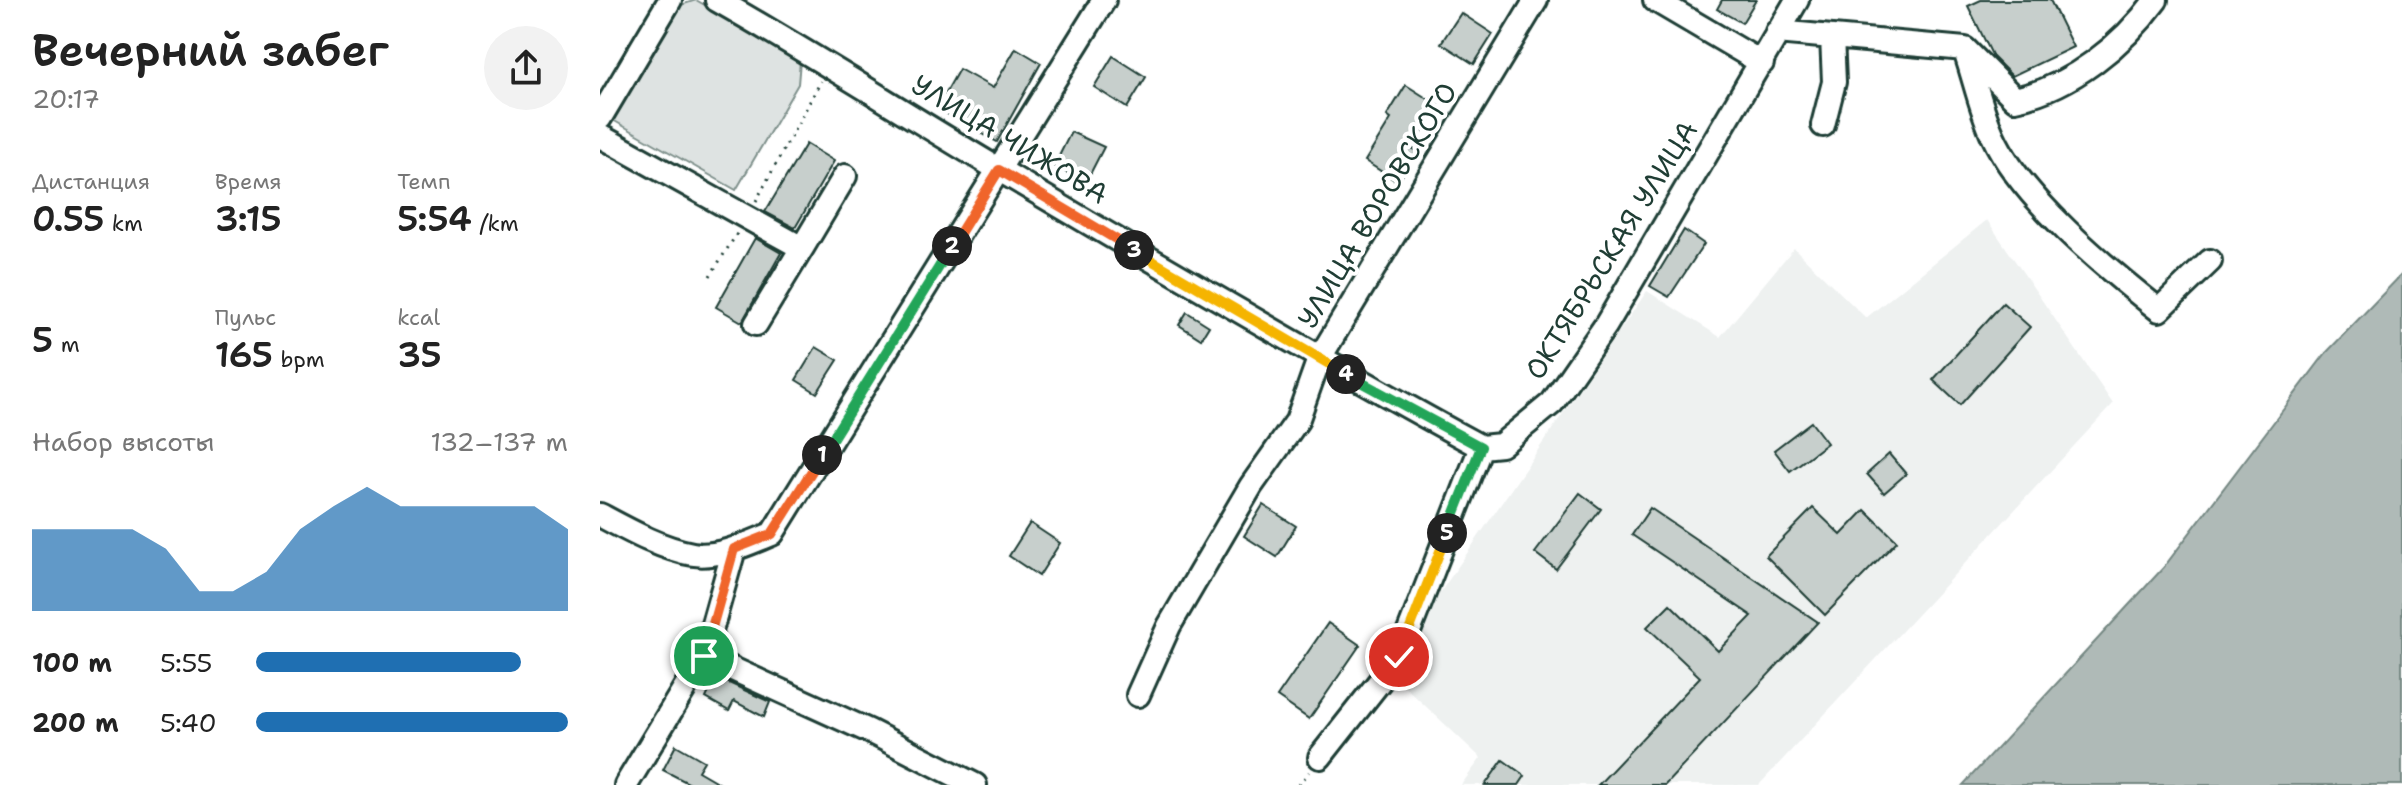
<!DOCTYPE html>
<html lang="ru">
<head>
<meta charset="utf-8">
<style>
  :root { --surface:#fff; --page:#f2f2f2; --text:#222; --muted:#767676; --accent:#1f6fb2 }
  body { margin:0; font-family:"Shantell Sans",sans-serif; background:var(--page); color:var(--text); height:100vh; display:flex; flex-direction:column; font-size:30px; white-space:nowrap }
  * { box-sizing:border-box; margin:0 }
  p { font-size:26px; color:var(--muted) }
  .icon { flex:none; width:44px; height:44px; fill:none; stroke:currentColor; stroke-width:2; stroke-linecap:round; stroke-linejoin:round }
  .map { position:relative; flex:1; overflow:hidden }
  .drawer { display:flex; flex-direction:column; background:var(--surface); width:600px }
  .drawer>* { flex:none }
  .pin { position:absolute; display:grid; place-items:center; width:68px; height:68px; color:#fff; margin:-34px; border:4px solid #fff; border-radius:50%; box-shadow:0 2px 8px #0007 }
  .km { position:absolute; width:40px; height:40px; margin:-20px; border-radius:50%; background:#222; color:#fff; font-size:22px; line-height:40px; text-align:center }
  .round { display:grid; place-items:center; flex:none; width:84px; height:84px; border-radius:42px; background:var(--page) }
  .headline { display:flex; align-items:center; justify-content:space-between; height:136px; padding:0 32px }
  h1 { font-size:44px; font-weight:600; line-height:60px }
  .figures { display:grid; grid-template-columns:repeat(3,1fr); gap:12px; height:136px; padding:8px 32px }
  .figures div { display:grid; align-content:center }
  .figures b { font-size:34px; font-weight:600 }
  .figures small { font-size:22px; font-weight:400 }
  .figures p { font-size:22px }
  .chart { height:224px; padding:16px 32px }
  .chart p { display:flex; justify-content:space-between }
  .chart svg { width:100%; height:144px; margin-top:8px; fill:var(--accent); opacity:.7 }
  ul { padding:0 32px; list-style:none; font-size:26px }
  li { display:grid; grid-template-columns:128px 96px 1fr; align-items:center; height:60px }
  li i { height:20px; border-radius:10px; background:var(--accent) }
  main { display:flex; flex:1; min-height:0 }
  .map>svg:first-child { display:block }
</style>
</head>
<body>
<main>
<section class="drawer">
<div class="headline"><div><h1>Вечерний забег</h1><p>20:17</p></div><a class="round"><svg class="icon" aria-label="share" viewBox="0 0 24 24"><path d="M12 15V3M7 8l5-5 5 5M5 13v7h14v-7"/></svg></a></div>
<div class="figures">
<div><p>Дистанция</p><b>0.55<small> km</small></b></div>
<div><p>Время</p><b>3:15</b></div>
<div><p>Темп</p><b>5:54<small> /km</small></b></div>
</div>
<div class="figures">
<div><b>5<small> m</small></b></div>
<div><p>Пульс</p><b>165<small> bpm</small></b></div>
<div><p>kcal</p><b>35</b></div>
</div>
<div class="chart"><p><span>Набор высоты</span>132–137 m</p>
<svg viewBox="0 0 160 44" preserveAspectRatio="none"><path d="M0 44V19L10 19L20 19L30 19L40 25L50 38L60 38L70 32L80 19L90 12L100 6L110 12L120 12L130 12L140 12L150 12L160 19V44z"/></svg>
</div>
<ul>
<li><b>100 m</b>5:55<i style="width:85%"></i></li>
<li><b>200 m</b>5:40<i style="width:100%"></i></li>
</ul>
</section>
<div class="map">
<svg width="1802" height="785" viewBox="0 0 1802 785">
  <rect width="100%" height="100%" fill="#fff"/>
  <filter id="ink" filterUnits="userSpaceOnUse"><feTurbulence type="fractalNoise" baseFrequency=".0125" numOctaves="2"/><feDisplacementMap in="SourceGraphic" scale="16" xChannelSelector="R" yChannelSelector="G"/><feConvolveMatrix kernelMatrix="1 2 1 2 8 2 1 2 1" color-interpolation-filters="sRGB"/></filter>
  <g filter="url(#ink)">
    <path fill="#eef1f0" d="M1387,220L1513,404L1159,785H861L881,758L787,670L1047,291L1120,337L1194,248L1266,318Z"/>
    <path fill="#dee3e2" stroke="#7e908b" stroke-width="2" d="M96,0L200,60L198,84L136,190L11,119L78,6Z"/>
    <path fill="#afbab7" stroke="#758883" stroke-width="2" d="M1802,274V785H1363L1564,567L1726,353Z"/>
    <path fill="#c7cfcc" stroke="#1f3d34" stroke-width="2" d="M1122,0H1156L1142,23L1117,9Z
      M1381,0H1450L1473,47L1412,76L1393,57L1368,6Z
      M861,13L893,34L874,64L841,43Z
      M416,48L441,63L397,142L337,108L359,69L393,88Z
      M513,56L546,77L527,108L494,87Z
      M806,85L839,106L812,148L817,152L798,182L765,161L791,119L787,116Z
      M471,132L504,147L486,182L454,166Z
      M206,144L234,161L195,228L165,212Z
      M1084,230L1104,244L1069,297L1050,286Z
      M155,238L181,253L142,322L116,307Z
      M1403,303L1430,327L1360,405L1333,380Z
      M587,312L609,326L601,339L579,325Z
      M216,347L238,360L217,393L196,380Z
      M1211,422L1227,443L1190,471L1174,450Z
      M1289,454L1306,474L1284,493L1267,474Z
      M980,493L1001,509L956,569L935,553Z
      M663,505L696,526L677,557L644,536Z
      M1050,508L1218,622L1065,785H998L1100,677L1047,627L1070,604L1118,651L1152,616L1032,535Z
      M1213,508L1241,535L1265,510L1297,541L1225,615L1166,556Z
      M430,523L460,543L439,576L409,556Z
      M728,623L760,645L709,719L677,697Z
      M116,677L170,702L164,717L134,701L129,711L106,698Z
      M76,745L104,761L98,771L122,785H92L63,770Z
      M903,760L925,776L919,785H885Z"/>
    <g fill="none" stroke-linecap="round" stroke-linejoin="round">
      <defs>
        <path id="minor" d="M117,0C214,55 307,115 403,172C561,266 719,359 881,447
          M1055,0L1162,63
          M1177,32L1365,49L1415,99C1470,88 1523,45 1556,0
          M1366,54C1375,81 1381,110 1393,136C1421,198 1506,268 1559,310L1610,261
          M0,118L70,0
          M1223,125L1234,82L1232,37
          M0,136L202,248L156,324
          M202,248L245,176
          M881,447L901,445L952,403L1006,325L1197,0
          M0,515C28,530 62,549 93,554C119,558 149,543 172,534L504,0
          M104,656L269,731L375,785
          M538,695L569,626L651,486L697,421L719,359L936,0
          M720,757L799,657L881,447
          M26,785L104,656L134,549"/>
      </defs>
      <use href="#minor" stroke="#1f3d34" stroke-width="28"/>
      <path stroke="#1f3d34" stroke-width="3" stroke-dasharray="2 6" stroke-linecap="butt" d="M156,201L221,81
        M110,276L138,232
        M699,785L709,772"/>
      <use href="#minor" stroke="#fff" stroke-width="22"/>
    </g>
  </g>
  <g fill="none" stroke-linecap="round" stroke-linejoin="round" filter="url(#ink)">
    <defs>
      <path id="split-1" d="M104,656L134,549L172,534L222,455"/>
      <path id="split-2" d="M222,455L352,246"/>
      <path id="split-3" d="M352,246L399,170L534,250"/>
      <path id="split-4" d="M534,250L746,374"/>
      <path id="split-5" d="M746,374L881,447L847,533"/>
      <path id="split-6" d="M799,657L847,533"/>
    </defs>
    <use href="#split-1" stroke="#fff" stroke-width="16"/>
    <use href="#split-2" stroke="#fff" stroke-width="16"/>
    <use href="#split-3" stroke="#fff" stroke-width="16"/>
    <use href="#split-4" stroke="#fff" stroke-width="16"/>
    <use href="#split-5" stroke="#fff" stroke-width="16"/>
    <use href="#split-6" stroke="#fff" stroke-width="16"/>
    <use href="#split-1" stroke="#f0652b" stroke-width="10"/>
    <use href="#split-2" stroke="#22a559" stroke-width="10"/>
    <use href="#split-3" stroke="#f0652b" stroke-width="10"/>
    <use href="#split-4" stroke="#f5b400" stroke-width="10"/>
    <use href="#split-5" stroke="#22a559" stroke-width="10"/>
    <use href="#split-6" stroke="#f5b400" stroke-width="10"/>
  </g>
  <g text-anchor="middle" stroke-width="8" stroke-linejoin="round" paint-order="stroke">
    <g font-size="28" fill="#1f3d34" stroke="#fff">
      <text transform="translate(410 139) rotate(31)" y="10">УЛИЦА ЧИЖОВА</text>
      <text transform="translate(777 205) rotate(-59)" y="10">УЛИЦА ВОРОВСКОГО</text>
      <text transform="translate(1011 250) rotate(-58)" y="10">ОКТЯБРЬСКАЯ УЛИЦА</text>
    </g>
  </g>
</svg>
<div class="pin" style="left:104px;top:656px;background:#1e9e55"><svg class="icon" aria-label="arrive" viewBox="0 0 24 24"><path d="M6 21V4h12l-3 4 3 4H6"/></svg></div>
<div class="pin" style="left:799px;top:657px;background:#d93025"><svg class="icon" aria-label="check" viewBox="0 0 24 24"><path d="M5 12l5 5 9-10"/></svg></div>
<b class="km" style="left:222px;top:455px">1</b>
<b class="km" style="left:352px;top:246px">2</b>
<b class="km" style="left:534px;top:250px">3</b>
<b class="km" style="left:746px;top:374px">4</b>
<b class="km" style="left:847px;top:533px">5</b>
</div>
</main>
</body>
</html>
